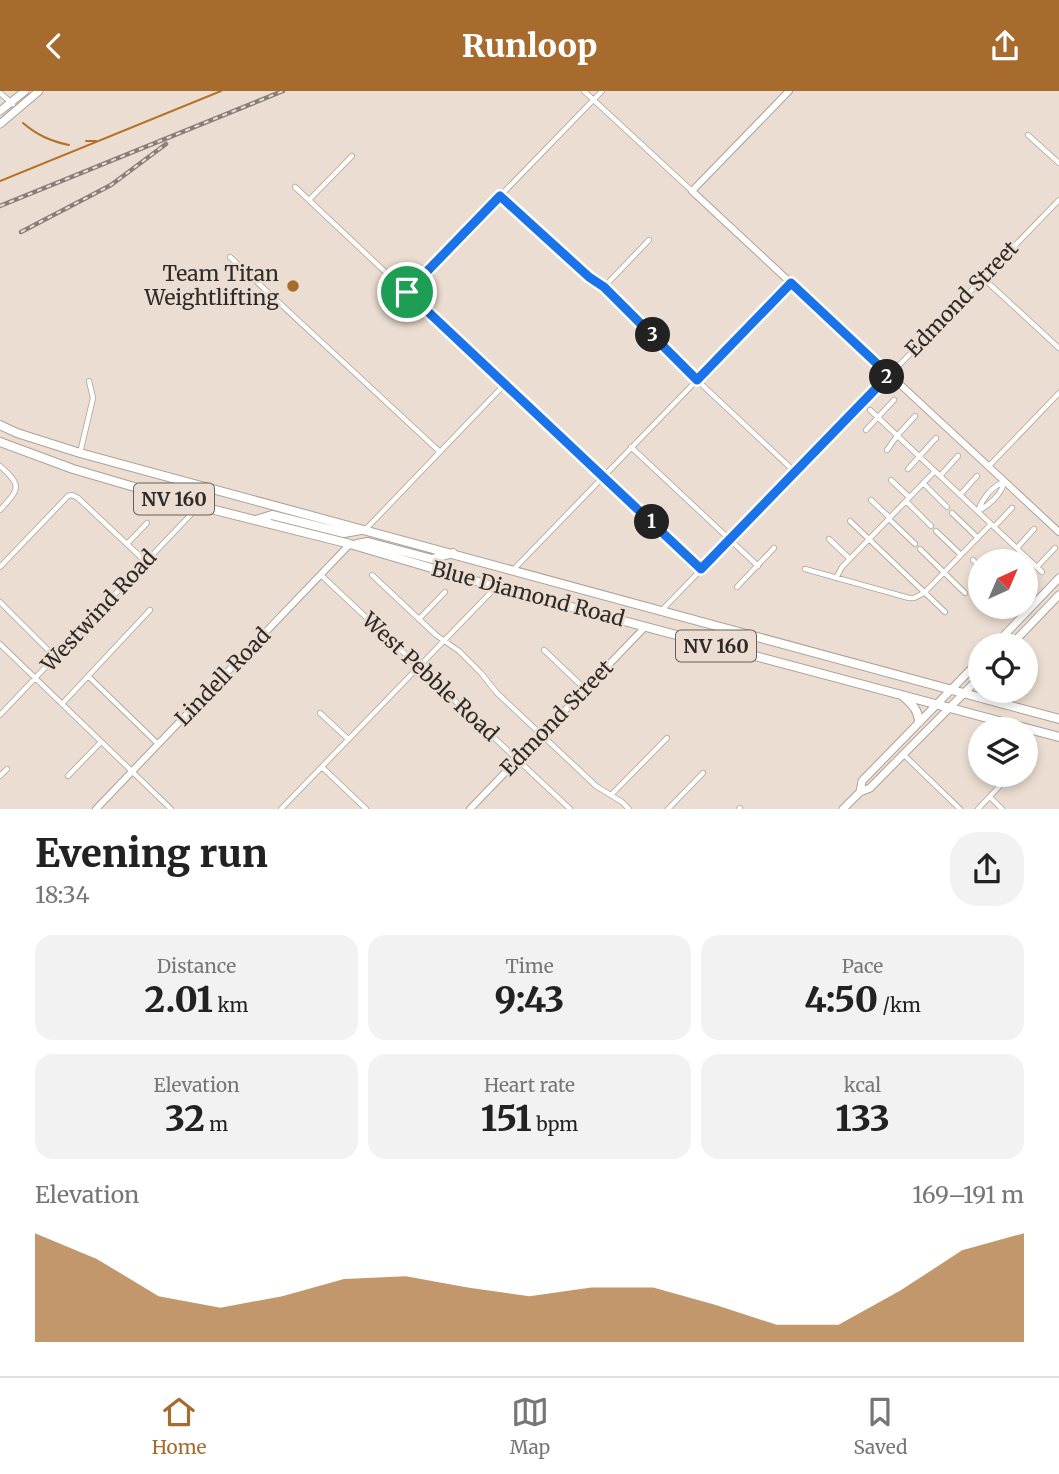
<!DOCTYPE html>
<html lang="en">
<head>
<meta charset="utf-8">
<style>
  :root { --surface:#fff; --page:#f2f2f2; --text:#222; --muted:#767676; --line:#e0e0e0; --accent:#a76c2d }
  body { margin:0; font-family:Merriweather,serif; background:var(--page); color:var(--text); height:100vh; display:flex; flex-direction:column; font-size:26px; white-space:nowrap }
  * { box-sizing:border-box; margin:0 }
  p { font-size:23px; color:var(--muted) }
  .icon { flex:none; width:38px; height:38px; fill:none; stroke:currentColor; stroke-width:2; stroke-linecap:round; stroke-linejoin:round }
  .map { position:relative; height:718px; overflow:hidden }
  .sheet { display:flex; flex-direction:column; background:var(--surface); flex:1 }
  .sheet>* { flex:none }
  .needle { width:46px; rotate:44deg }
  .tools { position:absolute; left:968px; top:458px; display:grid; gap:14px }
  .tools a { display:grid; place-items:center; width:70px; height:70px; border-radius:50%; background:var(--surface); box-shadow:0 4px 10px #0003; font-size:35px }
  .pin { position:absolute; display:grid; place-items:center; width:60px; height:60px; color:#fff; margin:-30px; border:4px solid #fff; border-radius:50%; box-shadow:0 2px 7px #0007 }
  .km { position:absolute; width:35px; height:35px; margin:-18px; border-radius:50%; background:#222; color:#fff; font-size:19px; line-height:35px; text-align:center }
  .round { display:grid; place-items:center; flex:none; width:74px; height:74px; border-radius:28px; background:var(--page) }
  .summary { display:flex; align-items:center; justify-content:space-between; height:119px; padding:0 35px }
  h1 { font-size:38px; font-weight:800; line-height:52px }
  .metrics { display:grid; grid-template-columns:repeat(3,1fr); gap:10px; height:119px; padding:7px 35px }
  .metrics div { display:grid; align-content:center; border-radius:18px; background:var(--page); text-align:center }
  .metrics b { font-size:35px; font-weight:800 }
  .metrics small { font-size:19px; font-weight:400 }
  .metrics p { font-size:19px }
  .chart { height:196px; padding:14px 35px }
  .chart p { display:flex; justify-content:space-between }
  .chart svg { width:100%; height:126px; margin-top:7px; fill:var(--accent); opacity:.7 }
  header { display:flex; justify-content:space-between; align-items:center; height:91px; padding:0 35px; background:var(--accent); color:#fff; font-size:32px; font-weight:800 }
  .tab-bar { display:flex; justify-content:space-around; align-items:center; height:98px; border-top:2px solid var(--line); background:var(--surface); font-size:19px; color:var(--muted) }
  .tab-bar a { display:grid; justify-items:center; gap:4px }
  .tab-bar .selected { color:var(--accent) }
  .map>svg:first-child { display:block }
</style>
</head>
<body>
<header><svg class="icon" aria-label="back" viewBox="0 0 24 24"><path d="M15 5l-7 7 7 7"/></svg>Runloop<svg class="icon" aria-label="share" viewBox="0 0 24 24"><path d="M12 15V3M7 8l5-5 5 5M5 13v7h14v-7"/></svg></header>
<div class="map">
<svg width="1059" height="718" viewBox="0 0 1059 718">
  <rect width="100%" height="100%" fill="#ebddd1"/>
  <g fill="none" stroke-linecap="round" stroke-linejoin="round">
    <path stroke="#b57125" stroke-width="2" d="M23,32C37,44 50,50 69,54
      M86,50H96
      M0,90L221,0"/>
    <defs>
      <path id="minor" d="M584,0L692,100
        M0,2L13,13
        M1028,44L1059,72
        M295,96L701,478
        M500,105L589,185L604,196L697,289L795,381
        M309,109L352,65
        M230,166L440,361
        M983,187L1059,257
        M604,196L649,149
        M407,201L602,0
        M870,319L1042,481
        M866,339L894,309
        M631,356L758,475
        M887,359L897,345L915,325
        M80,362L93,307L89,290
        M0,375C23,395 19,398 0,419
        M988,376L1059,302
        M908,378L936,347
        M940,385L958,365
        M891,389L909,406
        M923,392L947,416
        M960,404L977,385
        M871,409L890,427
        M906,410L931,435
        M978,420C982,408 992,395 1004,391
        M978,420C988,415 1001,404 1004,392
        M952,422L978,447
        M889,428L915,453
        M850,430L945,521
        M994,436L1012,417
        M365,439L505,293
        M936,440L961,464
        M829,448L850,468
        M127,453L147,432
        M1017,457L1034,438
        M920,458L965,502
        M973,469L980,476
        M1011,471L1021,461
        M0,476L68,405L72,404L78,407L145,470
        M1037,476L1055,457
        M514,478L791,192
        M805,478L909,507H914L924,502L991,433
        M321,484L570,718
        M372,484L436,544L459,560L481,582L497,602L577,677L596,695L622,711L629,718
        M836,487L842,476L935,380
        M737,496L774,457
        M1026,496L1029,500
        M0,511L55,566
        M662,519L1059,109
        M419,528L445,501
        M0,553L171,718
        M544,559L585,598
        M88,585L158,653
        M62,613L150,519
        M320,622L348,648
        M0,624L198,416
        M903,663L960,718
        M322,676L366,718
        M0,685L7,678
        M68,685L101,651
        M611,704L667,647
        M990,706L1002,718
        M281,718L496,496
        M668,718L703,682
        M739,718L740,717
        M978,718L1010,684"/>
      <path id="tertiary" d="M789,0L692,100L1059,441
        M96,718L350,453
        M470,718L645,536"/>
      <path id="primary" d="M0,20L25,0
        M0,33L39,0
        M994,555L1059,487
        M1010,555L1059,504
        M860,701L862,690L980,569
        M843,718L860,701L870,697L980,586"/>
      <path id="trunk" d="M0,334L17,342L80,362L1059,628
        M0,351L73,378L199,415L350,453L496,496L1059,646
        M256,429L272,424L344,442L361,439
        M357,453L368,451L432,468L453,462
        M904,606C913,614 918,619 919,631"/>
    </defs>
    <use href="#minor" stroke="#aea195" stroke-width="6"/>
    <use href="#tertiary" stroke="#aea195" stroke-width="8"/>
    <use href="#primary" stroke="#aea195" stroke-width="9"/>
    <use href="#trunk" stroke="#aea195" stroke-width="10"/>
    <use href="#minor" stroke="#fff" stroke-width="4.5"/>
    <use href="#tertiary" stroke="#fff" stroke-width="6"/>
    <use href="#primary" stroke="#fff" stroke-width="7"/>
    <use href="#trunk" stroke="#fff" stroke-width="8"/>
    <defs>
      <path id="rail" d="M0,115L283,0
        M21,141L111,94L166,53"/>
    </defs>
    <use href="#rail" stroke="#887e77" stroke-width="4.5"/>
    <use href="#rail" stroke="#ebddd1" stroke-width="2" stroke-dasharray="5" stroke-linecap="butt"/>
  </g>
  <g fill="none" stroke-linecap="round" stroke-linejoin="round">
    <defs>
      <path id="route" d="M500,105L589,186L604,196L697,289L791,192L889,284L701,478L407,201Z"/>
    </defs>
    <use href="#route" stroke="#fff" stroke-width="14"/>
    <use href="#route" stroke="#1a73e8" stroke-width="9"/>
  </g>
  <circle fill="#a76c2d" stroke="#ebddd1" stroke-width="2.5" cx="293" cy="195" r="7"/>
  <g text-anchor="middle" stroke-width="5" stroke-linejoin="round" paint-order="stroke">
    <g fill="#ebddd1" stroke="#676059" stroke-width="2">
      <rect x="134" y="392.5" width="80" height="31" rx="5"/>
      <rect x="676" y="539.5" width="80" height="31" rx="5"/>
    </g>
    <g font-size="19" font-weight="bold" fill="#2f2a26">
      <text x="174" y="415">NV 160</text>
      <text x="716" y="562">NV 160</text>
    </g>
    <g font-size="21" fill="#2f2a26" stroke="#ebddd1" text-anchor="end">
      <text x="279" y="190">Team Titan<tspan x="279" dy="24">Weightlifting</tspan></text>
    </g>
    <g font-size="21" fill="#2f2a26" stroke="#ebddd1">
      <text transform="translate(962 208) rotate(-46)" y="7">Edmond Street</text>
      <text transform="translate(528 503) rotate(15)" y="7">Blue Diamond Road</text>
      <text transform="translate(99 520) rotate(-47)" y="7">Westwind Road</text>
      <text transform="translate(223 586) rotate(-46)" y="7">Lindell Road</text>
      <text transform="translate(430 586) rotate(43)" y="7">West Pebble Road</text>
      <text transform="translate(557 627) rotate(-46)" y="7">Edmond Street</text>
    </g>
  </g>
</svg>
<div class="tools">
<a><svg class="needle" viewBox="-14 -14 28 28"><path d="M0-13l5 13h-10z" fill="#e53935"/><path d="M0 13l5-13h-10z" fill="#767676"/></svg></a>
<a><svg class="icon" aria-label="locate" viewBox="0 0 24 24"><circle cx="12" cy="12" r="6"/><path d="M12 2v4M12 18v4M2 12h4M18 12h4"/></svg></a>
<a><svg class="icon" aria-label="layers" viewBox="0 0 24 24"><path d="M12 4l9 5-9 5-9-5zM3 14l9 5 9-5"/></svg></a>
</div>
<div class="pin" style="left:407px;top:201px;background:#1e9e55"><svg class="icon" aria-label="arrive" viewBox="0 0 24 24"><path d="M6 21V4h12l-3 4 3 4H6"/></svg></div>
<b class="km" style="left:652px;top:431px">1</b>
<b class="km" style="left:887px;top:286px">2</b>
<b class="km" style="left:653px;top:244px">3</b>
</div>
<section class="sheet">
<div class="summary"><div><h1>Evening run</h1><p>18:34</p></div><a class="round"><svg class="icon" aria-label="share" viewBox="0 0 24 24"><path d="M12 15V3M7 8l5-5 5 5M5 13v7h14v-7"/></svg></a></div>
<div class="metrics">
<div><p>Distance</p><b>2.01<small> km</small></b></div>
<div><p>Time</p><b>9:43</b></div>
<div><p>Pace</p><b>4:50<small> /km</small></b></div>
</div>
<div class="metrics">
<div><p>Elevation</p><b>32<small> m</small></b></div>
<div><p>Heart rate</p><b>151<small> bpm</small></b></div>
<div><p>kcal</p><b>133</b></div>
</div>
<div class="chart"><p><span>Elevation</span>169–191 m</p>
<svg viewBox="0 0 160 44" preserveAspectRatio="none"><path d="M0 44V6L10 15L20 28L30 32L40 28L50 22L60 21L70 25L80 28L90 25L100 25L110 31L120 38L130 38L140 26L150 12L160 6V44z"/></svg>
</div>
</section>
<nav class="tab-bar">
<a class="selected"><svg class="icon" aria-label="home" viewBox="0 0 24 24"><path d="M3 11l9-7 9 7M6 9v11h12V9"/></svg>Home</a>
<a><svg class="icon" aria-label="map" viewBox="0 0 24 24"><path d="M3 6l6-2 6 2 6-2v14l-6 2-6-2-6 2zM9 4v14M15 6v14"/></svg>Map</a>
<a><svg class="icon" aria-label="saved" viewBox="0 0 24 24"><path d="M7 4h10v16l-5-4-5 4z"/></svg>Saved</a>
</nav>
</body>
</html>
